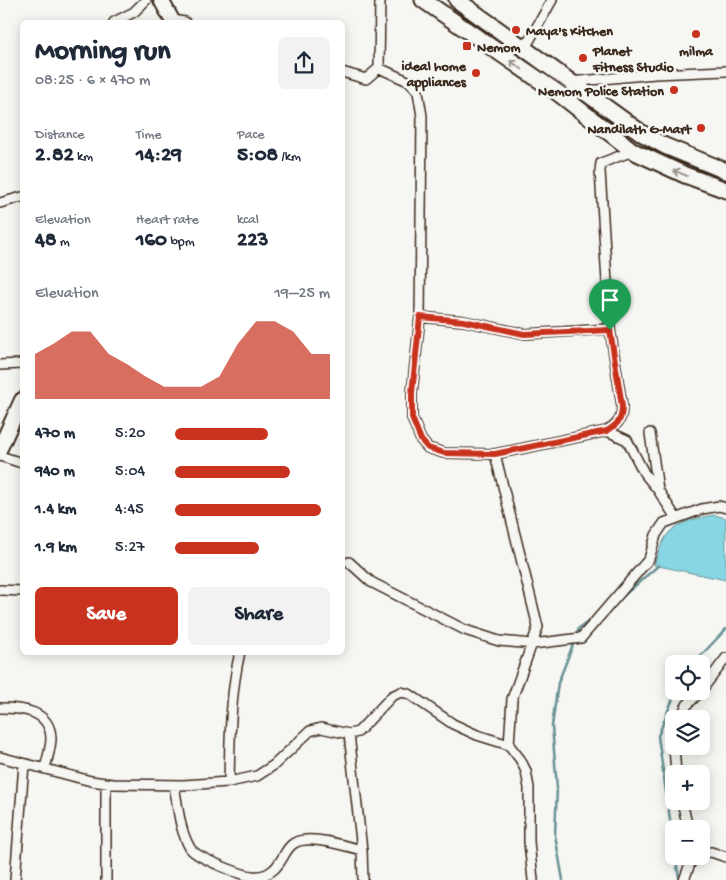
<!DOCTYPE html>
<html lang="en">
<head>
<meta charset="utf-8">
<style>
  :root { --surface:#fff; --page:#f2f2f3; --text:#1f2937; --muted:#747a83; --accent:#c8321e }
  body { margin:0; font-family:"Gochi Hand",sans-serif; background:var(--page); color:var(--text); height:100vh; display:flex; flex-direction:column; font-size:19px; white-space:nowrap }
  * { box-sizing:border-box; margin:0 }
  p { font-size:16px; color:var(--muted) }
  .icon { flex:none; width:28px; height:28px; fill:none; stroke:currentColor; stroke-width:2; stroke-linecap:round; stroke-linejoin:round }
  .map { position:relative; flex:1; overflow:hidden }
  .panel { position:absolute; left:20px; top:20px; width:325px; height:635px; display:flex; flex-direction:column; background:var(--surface); border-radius:8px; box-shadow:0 2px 12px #0003 }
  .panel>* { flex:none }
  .tools { position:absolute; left:665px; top:655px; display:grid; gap:10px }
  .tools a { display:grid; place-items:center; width:45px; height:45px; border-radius:8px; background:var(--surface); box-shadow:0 2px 12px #0003; font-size:25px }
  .pin { position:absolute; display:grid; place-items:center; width:42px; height:42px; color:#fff; margin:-51px -21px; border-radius:50% 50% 50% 0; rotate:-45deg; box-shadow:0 0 5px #0007 }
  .pin .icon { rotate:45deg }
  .round { display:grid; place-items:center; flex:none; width:52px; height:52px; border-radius:8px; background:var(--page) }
  .summary { display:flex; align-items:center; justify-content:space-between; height:85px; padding:0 15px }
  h1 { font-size:28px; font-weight:800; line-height:38px }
  .stats { display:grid; grid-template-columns:repeat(3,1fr); gap:8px; height:85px; padding:5px 15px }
  .stats div { display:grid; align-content:center }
  .stats b { font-size:21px; font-weight:800 }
  .stats small { font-size:14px; font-weight:400 }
  .stats p { font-size:14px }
  .chart { height:140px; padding:10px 15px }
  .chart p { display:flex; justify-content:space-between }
  .chart svg { width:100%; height:90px; margin-top:5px; fill:var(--accent); opacity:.7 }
  .cta { display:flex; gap:10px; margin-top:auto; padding:10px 15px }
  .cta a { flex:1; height:58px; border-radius:8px; background:var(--accent); color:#fff; font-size:20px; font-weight:800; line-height:58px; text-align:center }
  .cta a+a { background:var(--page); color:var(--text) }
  ul { padding:0 15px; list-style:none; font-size:16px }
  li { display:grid; grid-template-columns:80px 60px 1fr; align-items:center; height:38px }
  li i { height:12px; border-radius:6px; background:var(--accent) }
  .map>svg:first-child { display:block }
</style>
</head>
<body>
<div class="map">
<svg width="726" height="880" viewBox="0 0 726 880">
  <rect width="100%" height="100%" fill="#f6f6f2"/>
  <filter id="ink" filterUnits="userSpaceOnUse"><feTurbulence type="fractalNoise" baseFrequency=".02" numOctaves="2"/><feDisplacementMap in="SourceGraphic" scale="10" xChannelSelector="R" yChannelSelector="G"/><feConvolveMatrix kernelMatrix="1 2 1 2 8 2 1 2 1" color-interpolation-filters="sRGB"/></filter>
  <g filter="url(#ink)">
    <path fill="#86d6e3" stroke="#689194" d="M714,515L726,518V580L654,565C658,555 661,543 667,535C675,523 700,517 714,515Z"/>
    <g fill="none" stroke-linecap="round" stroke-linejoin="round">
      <path stroke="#689194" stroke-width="2.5" d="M622,597L659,565
        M576,637L579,628L591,620
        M693,664L726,629
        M674,847L658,736L676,691
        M675,856L679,877
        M563,880L555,835L557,788L552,726L558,683L574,642"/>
      <defs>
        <path id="street" d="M172,20L185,22
          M114,22L134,12L146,0
          M525,48L552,0
          M379,68L410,82L418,92L422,116L420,317L412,393V418L421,440L428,448L444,453L495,454L607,431C618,424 622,420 622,406L610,329L600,171L601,163L633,151
          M342,72L366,79L379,68L380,0
          M570,82L655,74L726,71
          M0,203L22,197
          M420,317L464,321L525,334L610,329
          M0,365L22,364
          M607,431L627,440L644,473L658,490
          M650,433L658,490L676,518
          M495,454L538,627L512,699L509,745L520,759L526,771L529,788V842L533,880
          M0,456L22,463
          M349,562L371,582L465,630L499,641L533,644L581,638L649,559L656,535L664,523L702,509L719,506L726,508
          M0,590L22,591
          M701,691L726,658
          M0,708C21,708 50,710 51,738C51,748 47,759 45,769
          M680,719L687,705L701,691
          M674,732V744
          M349,734L362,850L363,880
          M674,746L676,774
          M0,757L91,781L113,784L183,785L229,782L257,776L274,765L310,731L321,728L349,734L358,732L392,696L401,692L409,694L453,724L477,735L509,745
          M229,782C230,738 230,695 240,652
          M106,783V880
          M174,785C178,806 179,829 190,848C195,857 241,875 252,876C260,877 267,875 273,870C286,859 285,841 305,840C321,838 345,846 362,850
          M682,801L688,829
          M701,853L711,852L726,857
          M15,880L24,764
          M684,880L690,864L696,856"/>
        <path id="secondary" d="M161,0L173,22
          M0,448L22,400"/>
        <path id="primary" d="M423,0L558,93L633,151L685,175L726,190
          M457,0L643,134L665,146L726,171"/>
      </defs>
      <use href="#street" stroke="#3b2a1e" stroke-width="12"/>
      <use href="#secondary" stroke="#3b2a1e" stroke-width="18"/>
      <use href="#primary" stroke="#3b2a1e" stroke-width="19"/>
      <use href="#street" stroke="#f6f6f2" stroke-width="9"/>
      <use href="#secondary" stroke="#f6f6f2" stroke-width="14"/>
      <use href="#primary" stroke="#f6f6f2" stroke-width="15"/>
    </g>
    <defs><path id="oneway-shaft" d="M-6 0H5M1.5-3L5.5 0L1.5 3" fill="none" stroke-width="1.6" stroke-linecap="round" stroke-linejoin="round" transform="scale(1.25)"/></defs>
    <g stroke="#989088">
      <use href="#oneway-shaft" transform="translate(516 65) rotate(-145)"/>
      <use href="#oneway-shaft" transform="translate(680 173) rotate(-157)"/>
    </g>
  </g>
  <g fill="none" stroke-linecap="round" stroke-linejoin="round" filter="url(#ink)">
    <defs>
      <path id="route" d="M420,317L464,321L524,334L610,330L622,406C622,420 618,424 607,431L495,454L444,453L428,448L421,440L412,418V393Z"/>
    </defs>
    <use href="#route" stroke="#fff" stroke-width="10"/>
    <use href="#route" stroke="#c8321e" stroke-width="6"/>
  </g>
  <g fill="#c8321e" stroke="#f6f6f2" stroke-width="2">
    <circle cx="516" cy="30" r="5"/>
    <circle cx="696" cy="34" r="5"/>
    <rect x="462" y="41" width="10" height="10" rx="2.5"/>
    <circle cx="583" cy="58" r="5"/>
    <circle cx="476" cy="73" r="5"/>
    <circle cx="674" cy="90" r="5"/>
    <circle cx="701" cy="128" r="5"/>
  </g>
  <g text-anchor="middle" stroke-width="5" stroke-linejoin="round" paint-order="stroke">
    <g font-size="14" font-weight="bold" fill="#3b2a1e" stroke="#f6f6f2" text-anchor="start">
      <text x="526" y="35">Maya's Kitchen</text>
      <text x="477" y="51">Nemom</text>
      <text x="593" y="55">Planet<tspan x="593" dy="16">Fitness Studio</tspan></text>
      <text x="696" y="55" text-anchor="middle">milma</text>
      <text x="466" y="70" text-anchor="end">ideal home<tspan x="466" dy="16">appliances</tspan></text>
      <text x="664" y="95" text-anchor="end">Nemom Police Station</text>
      <text x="691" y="133" text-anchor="end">Nandilath G-Mart</text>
    </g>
  </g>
</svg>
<div class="tools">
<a><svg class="icon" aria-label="locate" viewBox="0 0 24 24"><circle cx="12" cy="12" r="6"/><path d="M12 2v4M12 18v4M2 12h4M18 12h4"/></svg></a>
<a><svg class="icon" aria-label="layers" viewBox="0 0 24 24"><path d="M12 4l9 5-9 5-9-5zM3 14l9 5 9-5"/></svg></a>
<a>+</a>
<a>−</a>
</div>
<div class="pin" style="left:610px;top:330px;background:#1e9e55"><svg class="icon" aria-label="arrive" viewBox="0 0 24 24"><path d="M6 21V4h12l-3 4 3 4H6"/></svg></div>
<section class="panel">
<div class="summary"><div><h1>Morning run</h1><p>08:25 · 6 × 470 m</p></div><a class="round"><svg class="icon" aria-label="share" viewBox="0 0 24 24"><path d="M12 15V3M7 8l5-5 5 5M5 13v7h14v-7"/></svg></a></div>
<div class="stats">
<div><p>Distance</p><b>2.82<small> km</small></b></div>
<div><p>Time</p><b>14:29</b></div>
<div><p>Pace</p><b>5:08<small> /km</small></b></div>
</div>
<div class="stats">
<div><p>Elevation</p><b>48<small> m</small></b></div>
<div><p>Heart rate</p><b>160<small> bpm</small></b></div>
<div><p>kcal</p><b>223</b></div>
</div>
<div class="chart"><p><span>Elevation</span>19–25 m</p>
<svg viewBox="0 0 160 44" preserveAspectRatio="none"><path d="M0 44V22L10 17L20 11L30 11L40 22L50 27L60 33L70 38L80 38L90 38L100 33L110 17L120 6L130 6L140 11L150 22L160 22V44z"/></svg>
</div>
<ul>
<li><b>470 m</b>5:20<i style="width:60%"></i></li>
<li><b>940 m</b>5:04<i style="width:74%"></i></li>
<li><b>1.4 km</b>4:45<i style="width:94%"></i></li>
<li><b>1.9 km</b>5:27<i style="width:54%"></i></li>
</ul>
<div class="cta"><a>Save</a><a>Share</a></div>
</section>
</div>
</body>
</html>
